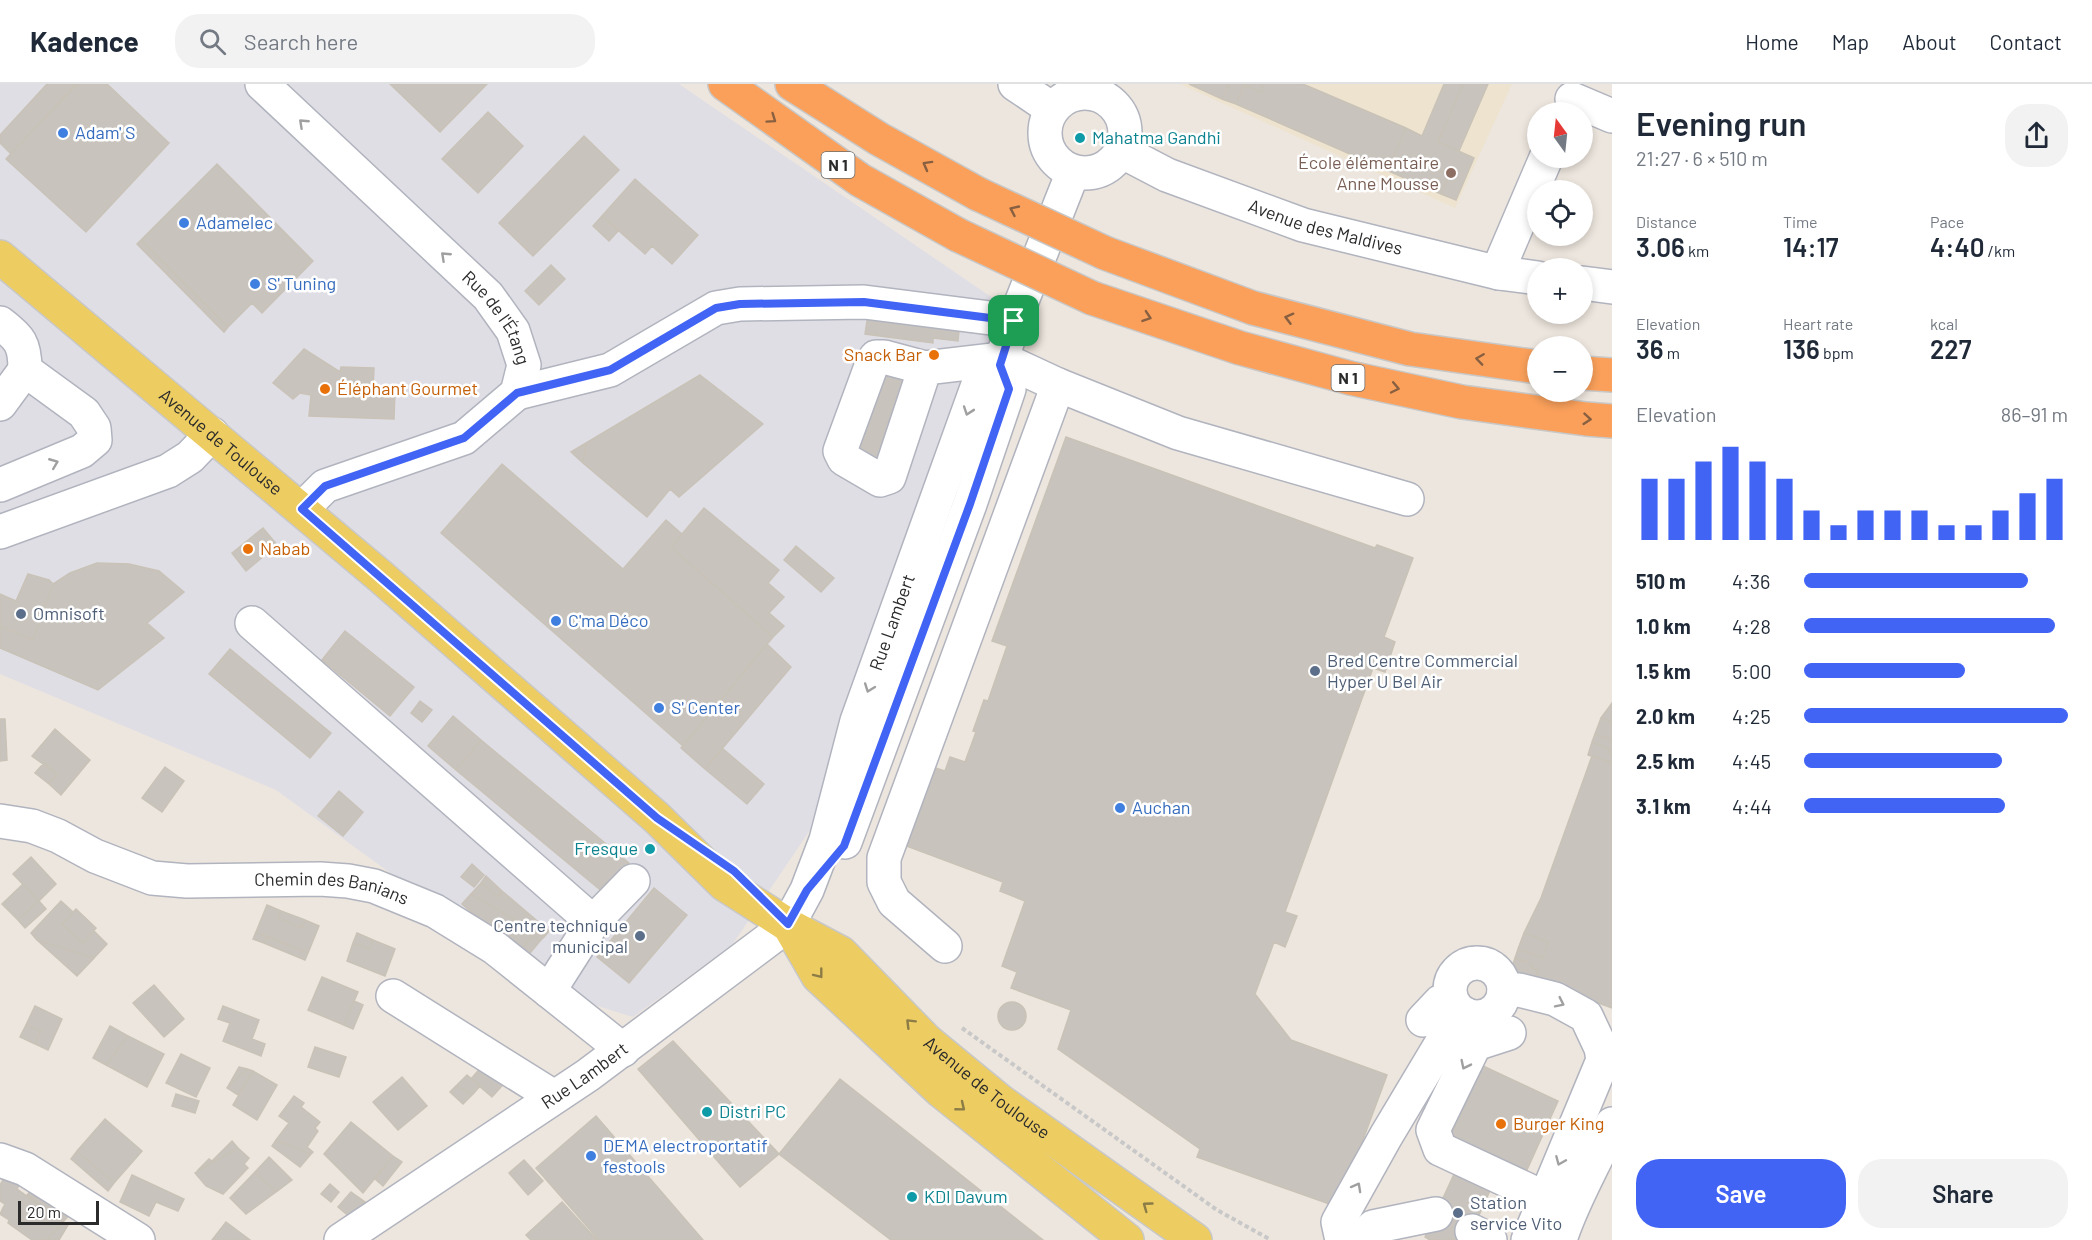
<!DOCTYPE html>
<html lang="en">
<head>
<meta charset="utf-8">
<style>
  :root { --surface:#fff; --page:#f2f2f3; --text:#1f2937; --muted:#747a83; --line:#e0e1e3; --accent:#4264f5 }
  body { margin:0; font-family:Barlow,sans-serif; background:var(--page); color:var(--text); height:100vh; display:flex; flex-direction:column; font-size:22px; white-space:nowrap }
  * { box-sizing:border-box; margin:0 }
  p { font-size:20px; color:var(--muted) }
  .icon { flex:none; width:33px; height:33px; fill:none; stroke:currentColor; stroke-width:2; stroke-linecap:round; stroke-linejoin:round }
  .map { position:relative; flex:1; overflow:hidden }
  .panel { display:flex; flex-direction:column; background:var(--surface); width:480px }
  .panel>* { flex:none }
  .needle { width:39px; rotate:345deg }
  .fabs { position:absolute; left:1527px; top:18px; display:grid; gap:12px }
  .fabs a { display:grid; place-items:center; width:66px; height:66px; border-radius:50%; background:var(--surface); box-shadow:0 3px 9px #0003; font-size:30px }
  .scale { position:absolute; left:18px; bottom:15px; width:81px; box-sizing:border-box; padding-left:6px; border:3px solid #2b2b2b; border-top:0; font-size:16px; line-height:21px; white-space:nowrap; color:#2b2b2b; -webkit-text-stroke:4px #fff; paint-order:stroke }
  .pin { position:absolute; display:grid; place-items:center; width:51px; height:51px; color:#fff; margin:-26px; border-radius:12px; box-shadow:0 3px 9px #0006 }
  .round { display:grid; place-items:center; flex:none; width:63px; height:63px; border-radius:24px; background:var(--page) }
  .head { display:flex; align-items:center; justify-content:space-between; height:102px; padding:0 24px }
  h1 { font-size:33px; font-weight:600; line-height:45px }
  .metrics { display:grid; grid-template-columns:repeat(3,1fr); gap:9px; height:102px; padding:6px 24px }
  .metrics div { display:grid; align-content:center }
  .metrics b { font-size:26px; font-weight:600 }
  .metrics small { font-size:16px; font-weight:400 }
  .metrics p { font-size:16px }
  .chart { height:168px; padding:12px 24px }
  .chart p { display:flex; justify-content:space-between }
  .chart svg { width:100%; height:108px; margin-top:6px; stroke:var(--accent); stroke-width:6 }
  .primary-button { display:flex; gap:12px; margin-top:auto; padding:12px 24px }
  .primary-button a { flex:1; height:69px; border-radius:24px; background:var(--accent); color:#fff; font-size:24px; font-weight:600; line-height:69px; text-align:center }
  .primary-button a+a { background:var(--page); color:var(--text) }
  ul { padding:0 24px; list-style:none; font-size:20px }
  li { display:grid; grid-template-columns:96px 72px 1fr; align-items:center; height:45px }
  li i { height:15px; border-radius:8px; background:var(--accent) }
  header { display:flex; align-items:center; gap:36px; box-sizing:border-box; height:84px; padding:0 30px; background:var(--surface); border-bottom:2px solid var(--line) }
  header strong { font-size:28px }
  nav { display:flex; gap:33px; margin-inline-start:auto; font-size:21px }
  .search { width:420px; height:54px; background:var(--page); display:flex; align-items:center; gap:15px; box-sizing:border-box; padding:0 21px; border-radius:24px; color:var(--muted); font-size:22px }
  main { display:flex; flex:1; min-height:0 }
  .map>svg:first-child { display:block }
</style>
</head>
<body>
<header>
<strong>Kadence</strong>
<div class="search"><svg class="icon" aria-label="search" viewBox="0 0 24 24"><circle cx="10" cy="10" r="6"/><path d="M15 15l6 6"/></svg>Search here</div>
<nav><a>Home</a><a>Map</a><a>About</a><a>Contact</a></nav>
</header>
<main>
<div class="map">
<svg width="1612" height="1156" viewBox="0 0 1612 1156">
  <rect width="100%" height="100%" fill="#ede6de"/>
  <path fill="#e0dee5" d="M0,0H679L1003,221L817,736L732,861L633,933L549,907L426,815L276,706L0,590Z"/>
  <path fill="#eee3ce" d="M1180,0H1512L1455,124Z"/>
  <path fill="#c8c3bd" stroke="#c8c2b7" stroke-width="1.5" d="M47,0H76L11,70L0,59V51Z
    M77,0H107L169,59L86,148L6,75Z
    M390,0H487L440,48Z
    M1189,0H1229L1222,15Z
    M1229,0H1264L1261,8L1244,1L1236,20L1222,15Z
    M1264,0H1303L1406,44L1392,76L1405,81L1408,74L1449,91L1441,110L1236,20L1244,1L1261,8Z
    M1444,0H1463L1438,58L1474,74L1456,116L1441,110L1449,91L1408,74L1405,81L1392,76L1406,44L1422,52Z
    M1463,0H1488L1459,67L1438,58Z
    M488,28L523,62L478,109L442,75Z
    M584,52L619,86L533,172L499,139Z
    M217,80L313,177L262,229L252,219L228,243L141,156Z
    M635,95L698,151L672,180L652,162L645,170L602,132Z
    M602,132L619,146L609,157L593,142Z
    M141,156L228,243L224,248L137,160Z
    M551,181L565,195L539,221L525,207Z
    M869,224L960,236L958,257L933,254V259L865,250Z
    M304,265L340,288L341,283L374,284L373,304L395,305L394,335L309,332L311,311L300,309L293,315L273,299Z
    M883,287L907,295L877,383L854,375Z
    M700,291L763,340L679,413L670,405L647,433L583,379L586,359Z
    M1066,353L1375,464L1377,461L1413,474L1384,553L1395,558L1385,588L1373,584L1285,828L1297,832L1285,863L1274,858L1255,910L1291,956L1387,991L1338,1123L1197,1073L1200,1065L1058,965L1071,926L1011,904L1017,888L1002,882L1025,817L1000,807L1003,798L904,761L932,683L945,687L950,673L965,678L976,648L973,647L984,616L988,617L1007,562L992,557Z
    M586,359L583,379L571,368Z
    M502,380L623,485L666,436L682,450L671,463L773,553L683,662L441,449Z
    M704,424L779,486L768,499L784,513L769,529L784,542L773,553L671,463Z
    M263,444L277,461L246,487L232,469Z
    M796,462L834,494L821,508L784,476Z
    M97,479L129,480L159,487L184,508L147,539L164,554L98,606L0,564V542L33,556L53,500L70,489Z
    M28,490L49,496L53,500L33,556L0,542V510L16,517Z
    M345,547L414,603L390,632L322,576Z
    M767,560L791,583L705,685L681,664Z
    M230,565L331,649L310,674L209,590Z
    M420,617L432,626L422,638L411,629Z
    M1612,619V638L1601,634Z
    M453,632L481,656L456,686L428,662Z
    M1601,634L1612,638V656L1595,650Z
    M0,635H5L7,676L0,677Z
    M55,645L90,676L61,711L49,700L57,690L32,672Z
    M1595,650L1612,656V669L1608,668L1609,665L1592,658Z
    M481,656L629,779L604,809L456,686Z
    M1592,658L1609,665L1608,668L1612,669V679L1588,671Z
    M722,664L764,700L747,720L705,685Z
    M1592,672L1612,679V924L1535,896L1538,886L1532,884V880L1515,874L1518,865L1543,874L1548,858L1524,849L1541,814Z
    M44,679L57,690L49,700L35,689Z
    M165,683L184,697L162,728L142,714Z
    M339,707L363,728L343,752L318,732Z
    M31,773L56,800L39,817L13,790Z
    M472,780L484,791L474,803L461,793Z
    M486,792L502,807L497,813L481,799Z
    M481,799L497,813L502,807L549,847L544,853L471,810Z
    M23,800L39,817L18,836L2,820Z
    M654,804L687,831L629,899L597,873Z
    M471,810L544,853L540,857L533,851L518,869L462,820Z
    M39,817L46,825L25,844L18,836Z
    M61,817L73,828L62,840L83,859L94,847L107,860L94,874L37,856L31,849Z
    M267,821L281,827L278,834L302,844L305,836L319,842L308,869L256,848Z
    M76,825L96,844L83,859L62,840Z
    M281,827L305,836L302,844L278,834Z
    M256,848L267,853L264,859L253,855Z
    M357,849L373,856L369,865L353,859Z
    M1524,849L1548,858L1543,874L1518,865Z
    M533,851L540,857L525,875L518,869Z
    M267,853L308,869L305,876L264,859Z
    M37,856L94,874L77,892Z
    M373,856L395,865L385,892L347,877L353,859L369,865Z
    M1515,874L1532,880V884L1538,886L1535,895L1511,886Z
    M322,893L358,908L344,941L308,926Z
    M154,901L184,935L164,953L133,919Z
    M354,917L363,921L353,945L344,941Z
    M998 932a14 14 0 1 1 28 0a14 14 0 1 1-28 0Z
    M35,922L62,935L48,966L35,960L41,947L26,941Z
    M223,922L259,936L252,955L265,960L261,972L223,957L230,939L218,935Z
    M26,941L41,947L35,960L20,953Z
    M110,942L128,952L106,981L93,974Z
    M128,952L164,970L147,1003L106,981Z
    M673,957L779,1070L740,1103L638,985Z
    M315,963L346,973L339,993L308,983Z
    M181,970L210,984L196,1013L166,999Z
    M489,974L510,993L492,1013L471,995Z
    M1483,982L1558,1017L1521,1099L1445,1064Z
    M239,983L247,985L227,1004Z
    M247,985L253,987L238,1011L227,1004Z
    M253,987L277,1001L257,1036L233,1021Z
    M467,991L480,1002L473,1010L456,1002Z
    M402,993L427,1022L398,1046L373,1018Z
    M840,995L1043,1156H891L779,1070Z
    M456,1002L473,1010L463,1020L450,1008Z
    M176,1010L199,1017L195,1029L172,1022Z
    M294,1012L304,1019L301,1023L320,1038L315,1044L318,1047L307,1063L313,1068L311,1070L276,1056L289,1039L279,1032Z
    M596,1032L703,1156H599L536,1084Z
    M105,1035L142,1067L114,1099L77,1067Z
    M351,1038L393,1072L363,1109L324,1070Z
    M276,1056L278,1057L311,1070L300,1083L272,1062Z
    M232,1057L238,1064L197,1087L209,1075L212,1077Z
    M238,1064L249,1074L244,1080L248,1084L223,1110L206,1102L195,1089Z
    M77,1067L114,1099L108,1107L71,1075Z
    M393,1072L402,1078L383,1102L375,1095Z
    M269,1073L292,1096L276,1108L255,1088Z
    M524,1076L543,1097L528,1111L509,1089Z
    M1456,1086L1492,1102L1468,1156H1430L1425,1153Z
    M255,1088L276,1108L246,1130L230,1114Z
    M7,1090L21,1098L17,1105L63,1138L47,1156H32L8,1139L9,1136L0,1130L5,1120L0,1117V1101Z
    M132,1091L184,1115L178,1127L156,1118L149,1132L120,1118Z
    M330,1100L339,1108L331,1118L321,1110Z
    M32,1105L72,1128L63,1138L27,1111Z
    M351,1108L365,1118L352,1135L338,1123Z
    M562,1118L597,1156H531L526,1151Z
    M63,1138L68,1141L59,1156H47Z
    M226,1138L250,1156H212Z"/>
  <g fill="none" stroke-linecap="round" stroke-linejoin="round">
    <defs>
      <g id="minor">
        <path id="s1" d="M262,0L488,212L513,247L524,281L517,309L464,354L325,402L302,425"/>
        <path d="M1015,0L1052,25"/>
        <circle cx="1085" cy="49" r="40"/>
        <path d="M1572,15L1612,32"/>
        <path id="s2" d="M1121,67L1167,91L1303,141L1499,189L1538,194"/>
        <path d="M1499,189L1502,177L1546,74"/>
        <path d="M1582,199L1612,203"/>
        <path d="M0,239C20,254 25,260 25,286"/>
        <path d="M925,284L889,393L880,396L844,375L840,367L873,277L876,273H884L925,284L1002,275L1058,301L1178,349L1407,415"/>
        <path d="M517,309L610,286L716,224L740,220L864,218L1014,237"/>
        <path d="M0,320L25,286L84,329L94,344L95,356L82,367L0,401"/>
        <path d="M0,448L168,387L190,373L212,350"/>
        <path d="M252,539L593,838"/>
        <path id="s3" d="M0,737L32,742L58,752L95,772L152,794L187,797L320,795L348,797L374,802L435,827L495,864L623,966"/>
        <path d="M845,758L970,420L1009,305L1000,281"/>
        <path d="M945,862L894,818L884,798V774L1058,301"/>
        <circle cx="1477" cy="906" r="27"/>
        <path d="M549,907L593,838L633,797"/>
        <path d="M1504,907L1519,906L1555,915L1586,932L1601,964L1603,976L1528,1156"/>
        <path d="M393,912L554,1013"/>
        <path d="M1423,936L1440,918L1451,916"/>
        <path d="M1509,949L1475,960L1433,1046L1440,1065L1532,1108L1541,1122"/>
        <path d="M0,1076L25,1085L138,1156"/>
        <path d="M1472,1147L1490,1156"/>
        <path id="s4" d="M341,1156L588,991L788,841L807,806L826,756L857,637L980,295L1000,281L1014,237L1073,88"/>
        <path d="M1342,1156L1338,1138L1386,1052L1447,950L1465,930"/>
        <path d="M1360,1156L1373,1143L1436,1130"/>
        <path d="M1560,1156C1572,1117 1596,1078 1612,1040"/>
      </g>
      <g id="major">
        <path id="s5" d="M0,173L380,492L657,734L724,800L788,841L841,869L927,957L1000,1017L1195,1156"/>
        <path d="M788,840L818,892L941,1007L1127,1156"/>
      </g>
      <path id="highway" d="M725,0L860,96L958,151
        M792,0L879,55L978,110
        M1105,169L1253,224L1410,265L1538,283
        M1092,214L1240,264L1350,294L1462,318L1586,335L1612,337
        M1582,289L1612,291"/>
    </defs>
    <use href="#minor" stroke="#b1b4be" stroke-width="36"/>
    <use href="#major" stroke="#c8c8c8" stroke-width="36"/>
    <use href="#highway" stroke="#c8c8c8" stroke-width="36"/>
    <path stroke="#c8c8c8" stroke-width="4" stroke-dasharray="4.5 3" stroke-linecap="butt" d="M962,944L1217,1126L1271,1156"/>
    <use href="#minor" stroke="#fff" stroke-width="33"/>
    <use href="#major" stroke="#edcc62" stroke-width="33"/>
    <use href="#highway" stroke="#faa05b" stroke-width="33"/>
    <defs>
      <path id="highway-bridge" d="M978,110L1105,169
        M958,151L1092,214"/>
    </defs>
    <use href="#highway-bridge" stroke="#c8c8c8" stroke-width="36" stroke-linecap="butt"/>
    <use href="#highway-bridge" stroke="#faa05b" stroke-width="33"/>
  </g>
  <defs><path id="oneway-chevron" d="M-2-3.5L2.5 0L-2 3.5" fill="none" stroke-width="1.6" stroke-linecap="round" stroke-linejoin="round" transform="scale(1.5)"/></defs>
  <g stroke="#886041">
    <use href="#oneway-chevron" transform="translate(772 35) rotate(35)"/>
    <use href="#oneway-chevron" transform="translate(927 81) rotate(-151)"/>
    <use href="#oneway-chevron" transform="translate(1014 126) rotate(-155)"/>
    <use href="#oneway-chevron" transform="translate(1147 233) rotate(19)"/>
    <use href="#oneway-chevron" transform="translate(1289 234) rotate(-165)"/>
    <use href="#oneway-chevron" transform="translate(1480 275) rotate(-172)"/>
    <use href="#oneway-chevron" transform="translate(1395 304) rotate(12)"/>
    <use href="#oneway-chevron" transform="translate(1587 335) rotate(5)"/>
  </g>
  <g stroke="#a0a0a0">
    <use href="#oneway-chevron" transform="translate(303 39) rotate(-137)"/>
    <use href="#oneway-chevron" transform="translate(445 172) rotate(-137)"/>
    <use href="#oneway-chevron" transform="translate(968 327) rotate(109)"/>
    <use href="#oneway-chevron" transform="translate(54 379) rotate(-22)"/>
    <use href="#oneway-chevron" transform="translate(869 604) rotate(110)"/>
    <use href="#oneway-chevron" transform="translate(1560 919) rotate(26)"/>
    <use href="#oneway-chevron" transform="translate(1465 981) rotate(116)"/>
    <use href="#oneway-chevron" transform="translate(1560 1077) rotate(113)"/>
    <use href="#oneway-chevron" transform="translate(1357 1103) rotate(-61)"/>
  </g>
  <g stroke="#8c7c46">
    <use href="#oneway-chevron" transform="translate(819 890) rotate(52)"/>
    <use href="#oneway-chevron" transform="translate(910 939) rotate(-135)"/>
    <use href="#oneway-chevron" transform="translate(961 1023) rotate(39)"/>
    <use href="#oneway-chevron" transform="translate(1147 1122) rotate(-144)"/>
  </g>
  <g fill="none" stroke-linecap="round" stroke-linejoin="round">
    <defs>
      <path id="route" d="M864,218L1014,237L1000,281L1009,305L970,420L844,762L807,806L788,840L734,787L657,734L302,425L325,402L464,354L517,309L610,286L716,224L740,220Z"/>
    </defs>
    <use href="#route" stroke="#fff" stroke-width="12"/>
    <use href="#route" stroke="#4264f5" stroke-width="8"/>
  </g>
  <g fill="#3f7fe0" stroke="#fff" stroke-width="2">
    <circle cx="63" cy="49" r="6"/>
    <circle cx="184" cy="139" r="6"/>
    <circle cx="255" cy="200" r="6"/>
    <circle cx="556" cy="537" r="6"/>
    <circle cx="659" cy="624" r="6"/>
    <circle cx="1120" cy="724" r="6"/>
    <circle cx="591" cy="1072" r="6"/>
  </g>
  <g fill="#0f9aa8" stroke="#fff" stroke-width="2">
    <circle cx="1080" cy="54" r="6"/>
    <circle cx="650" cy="765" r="6"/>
    <circle cx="707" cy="1028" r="6"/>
    <circle cx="912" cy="1113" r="6"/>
  </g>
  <circle fill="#8d6e63" stroke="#fff" stroke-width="2" cx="1451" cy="89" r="6"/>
  <g fill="#e8710a" stroke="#fff" stroke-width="2">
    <circle cx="934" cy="271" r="6"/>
    <circle cx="325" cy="305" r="6"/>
    <circle cx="248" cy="465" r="6"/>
    <circle cx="1501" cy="1040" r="6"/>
  </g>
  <g fill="#5c6f8a" stroke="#fff" stroke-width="2">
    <circle cx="21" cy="530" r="6"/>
    <circle cx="1315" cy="587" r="6"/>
    <circle cx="640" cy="852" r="6"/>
    <circle cx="1458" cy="1129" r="6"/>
  </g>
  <g text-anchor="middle" stroke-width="5" stroke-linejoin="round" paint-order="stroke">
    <g fill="#fff" stroke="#6b6b6b" stroke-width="1.5">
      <rect x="821.5" y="68" width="33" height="26" rx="4.5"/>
      <rect x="1331.5" y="281" width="33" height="26" rx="4.5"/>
    </g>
    <g font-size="16" font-weight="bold" fill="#2b2b2b">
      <text x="838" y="87">N 1</text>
      <text x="1348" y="300">N 1</text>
    </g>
    <g font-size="18" fill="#366cbe" stroke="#fff" text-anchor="start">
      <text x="75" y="55">Adam' S</text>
      <text x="196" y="145">Adamelec</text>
      <text x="267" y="206">S' Tuning</text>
      <text x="568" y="543">C'ma Déco</text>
      <text x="671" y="630">S' Center</text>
      <text x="1132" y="730">Auchan</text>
      <text x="603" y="1068">DEMA electroportatif<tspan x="603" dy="21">festools</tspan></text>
    </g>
    <g font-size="18" fill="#0d838f" stroke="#fff" text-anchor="start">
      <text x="1092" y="60">Mahatma Gandhi</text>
      <text x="638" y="771" text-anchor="end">Fresque</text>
      <text x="719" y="1034">Distri PC</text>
      <text x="924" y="1119">KDI Davum</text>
    </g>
    <g font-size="18" fill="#785e54" stroke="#fff" text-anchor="end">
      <text x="1439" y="85">École élémentaire<tspan x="1439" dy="21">Anne Mousse</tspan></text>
    </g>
    <g font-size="18" fill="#2b2b2b" stroke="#fff">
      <text dy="6" stroke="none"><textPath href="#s2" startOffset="219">Avenue des Maldives</textPath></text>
      <text dy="6" stroke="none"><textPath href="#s1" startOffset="333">Rue de l'Étang</textPath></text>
      <text dy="6" stroke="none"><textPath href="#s5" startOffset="288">Avenue de Toulouse</textPath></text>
      <text dy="6" stroke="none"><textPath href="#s4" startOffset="868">Rue Lambert</textPath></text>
      <text dy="6" stroke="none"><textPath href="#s3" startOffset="344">Chemin des Banians</textPath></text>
      <text dy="6" stroke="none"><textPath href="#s4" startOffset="294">Rue Lambert</textPath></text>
      <text dy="6" stroke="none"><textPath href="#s5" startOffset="1293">Avenue de Toulouse</textPath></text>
    </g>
    <g font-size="18" fill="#c56008" stroke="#fff" text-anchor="start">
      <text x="922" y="277" text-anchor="end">Snack Bar</text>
      <text x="337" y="311">Éléphant Gourmet</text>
      <text x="260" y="471">Nabab</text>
      <text x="1513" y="1046">Burger King</text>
    </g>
    <g font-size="18" fill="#4e5e75" stroke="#fff" text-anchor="start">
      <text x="33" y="536">Omnisoft</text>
      <text x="1327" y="583">Bred Centre Commercial<tspan x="1327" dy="21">Hyper U Bel Air</tspan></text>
      <text x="628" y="848" text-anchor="end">Centre technique<tspan x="628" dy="21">municipal</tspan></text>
      <text x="1470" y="1125">Station<tspan x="1470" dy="21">service Vito</tspan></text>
    </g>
  </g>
</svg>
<div class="fabs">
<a><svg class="needle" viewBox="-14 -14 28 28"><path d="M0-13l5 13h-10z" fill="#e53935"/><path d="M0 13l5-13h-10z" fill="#747a83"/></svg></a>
<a><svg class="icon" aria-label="locate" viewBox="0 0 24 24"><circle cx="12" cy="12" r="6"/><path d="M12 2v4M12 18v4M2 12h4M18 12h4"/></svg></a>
<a>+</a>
<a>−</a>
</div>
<div class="scale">20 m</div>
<div class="pin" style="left:1014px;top:237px;background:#1e9e55"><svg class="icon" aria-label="arrive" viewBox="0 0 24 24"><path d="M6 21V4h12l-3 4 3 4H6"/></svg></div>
</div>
<section class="panel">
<div class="head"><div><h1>Evening run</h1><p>21:27 · 6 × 510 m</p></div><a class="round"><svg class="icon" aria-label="share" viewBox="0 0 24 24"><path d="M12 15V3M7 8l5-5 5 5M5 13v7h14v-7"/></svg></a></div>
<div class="metrics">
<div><p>Distance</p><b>3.06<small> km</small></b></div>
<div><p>Time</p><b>14:17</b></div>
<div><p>Pace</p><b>4:40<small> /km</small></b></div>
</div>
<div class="metrics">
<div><p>Elevation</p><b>36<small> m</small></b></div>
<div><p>Heart rate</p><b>136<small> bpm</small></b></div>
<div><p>kcal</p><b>227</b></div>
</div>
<div class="chart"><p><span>Elevation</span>86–91 m</p>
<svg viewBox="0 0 160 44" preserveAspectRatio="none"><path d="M5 44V19M15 44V19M25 44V12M35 44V6M45 44V12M55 44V19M65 44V32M75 44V38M85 44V32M95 44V32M105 44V32M115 44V38M125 44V38M135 44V32M145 44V25M155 44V19"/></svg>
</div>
<ul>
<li><b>510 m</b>4:36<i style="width:85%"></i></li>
<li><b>1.0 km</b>4:28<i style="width:95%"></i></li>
<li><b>1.5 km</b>5:00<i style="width:61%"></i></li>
<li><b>2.0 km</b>4:25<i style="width:100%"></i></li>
<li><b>2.5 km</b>4:45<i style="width:75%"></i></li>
<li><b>3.1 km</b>4:44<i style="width:76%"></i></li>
</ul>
<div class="primary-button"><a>Save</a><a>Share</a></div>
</section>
</main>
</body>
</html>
